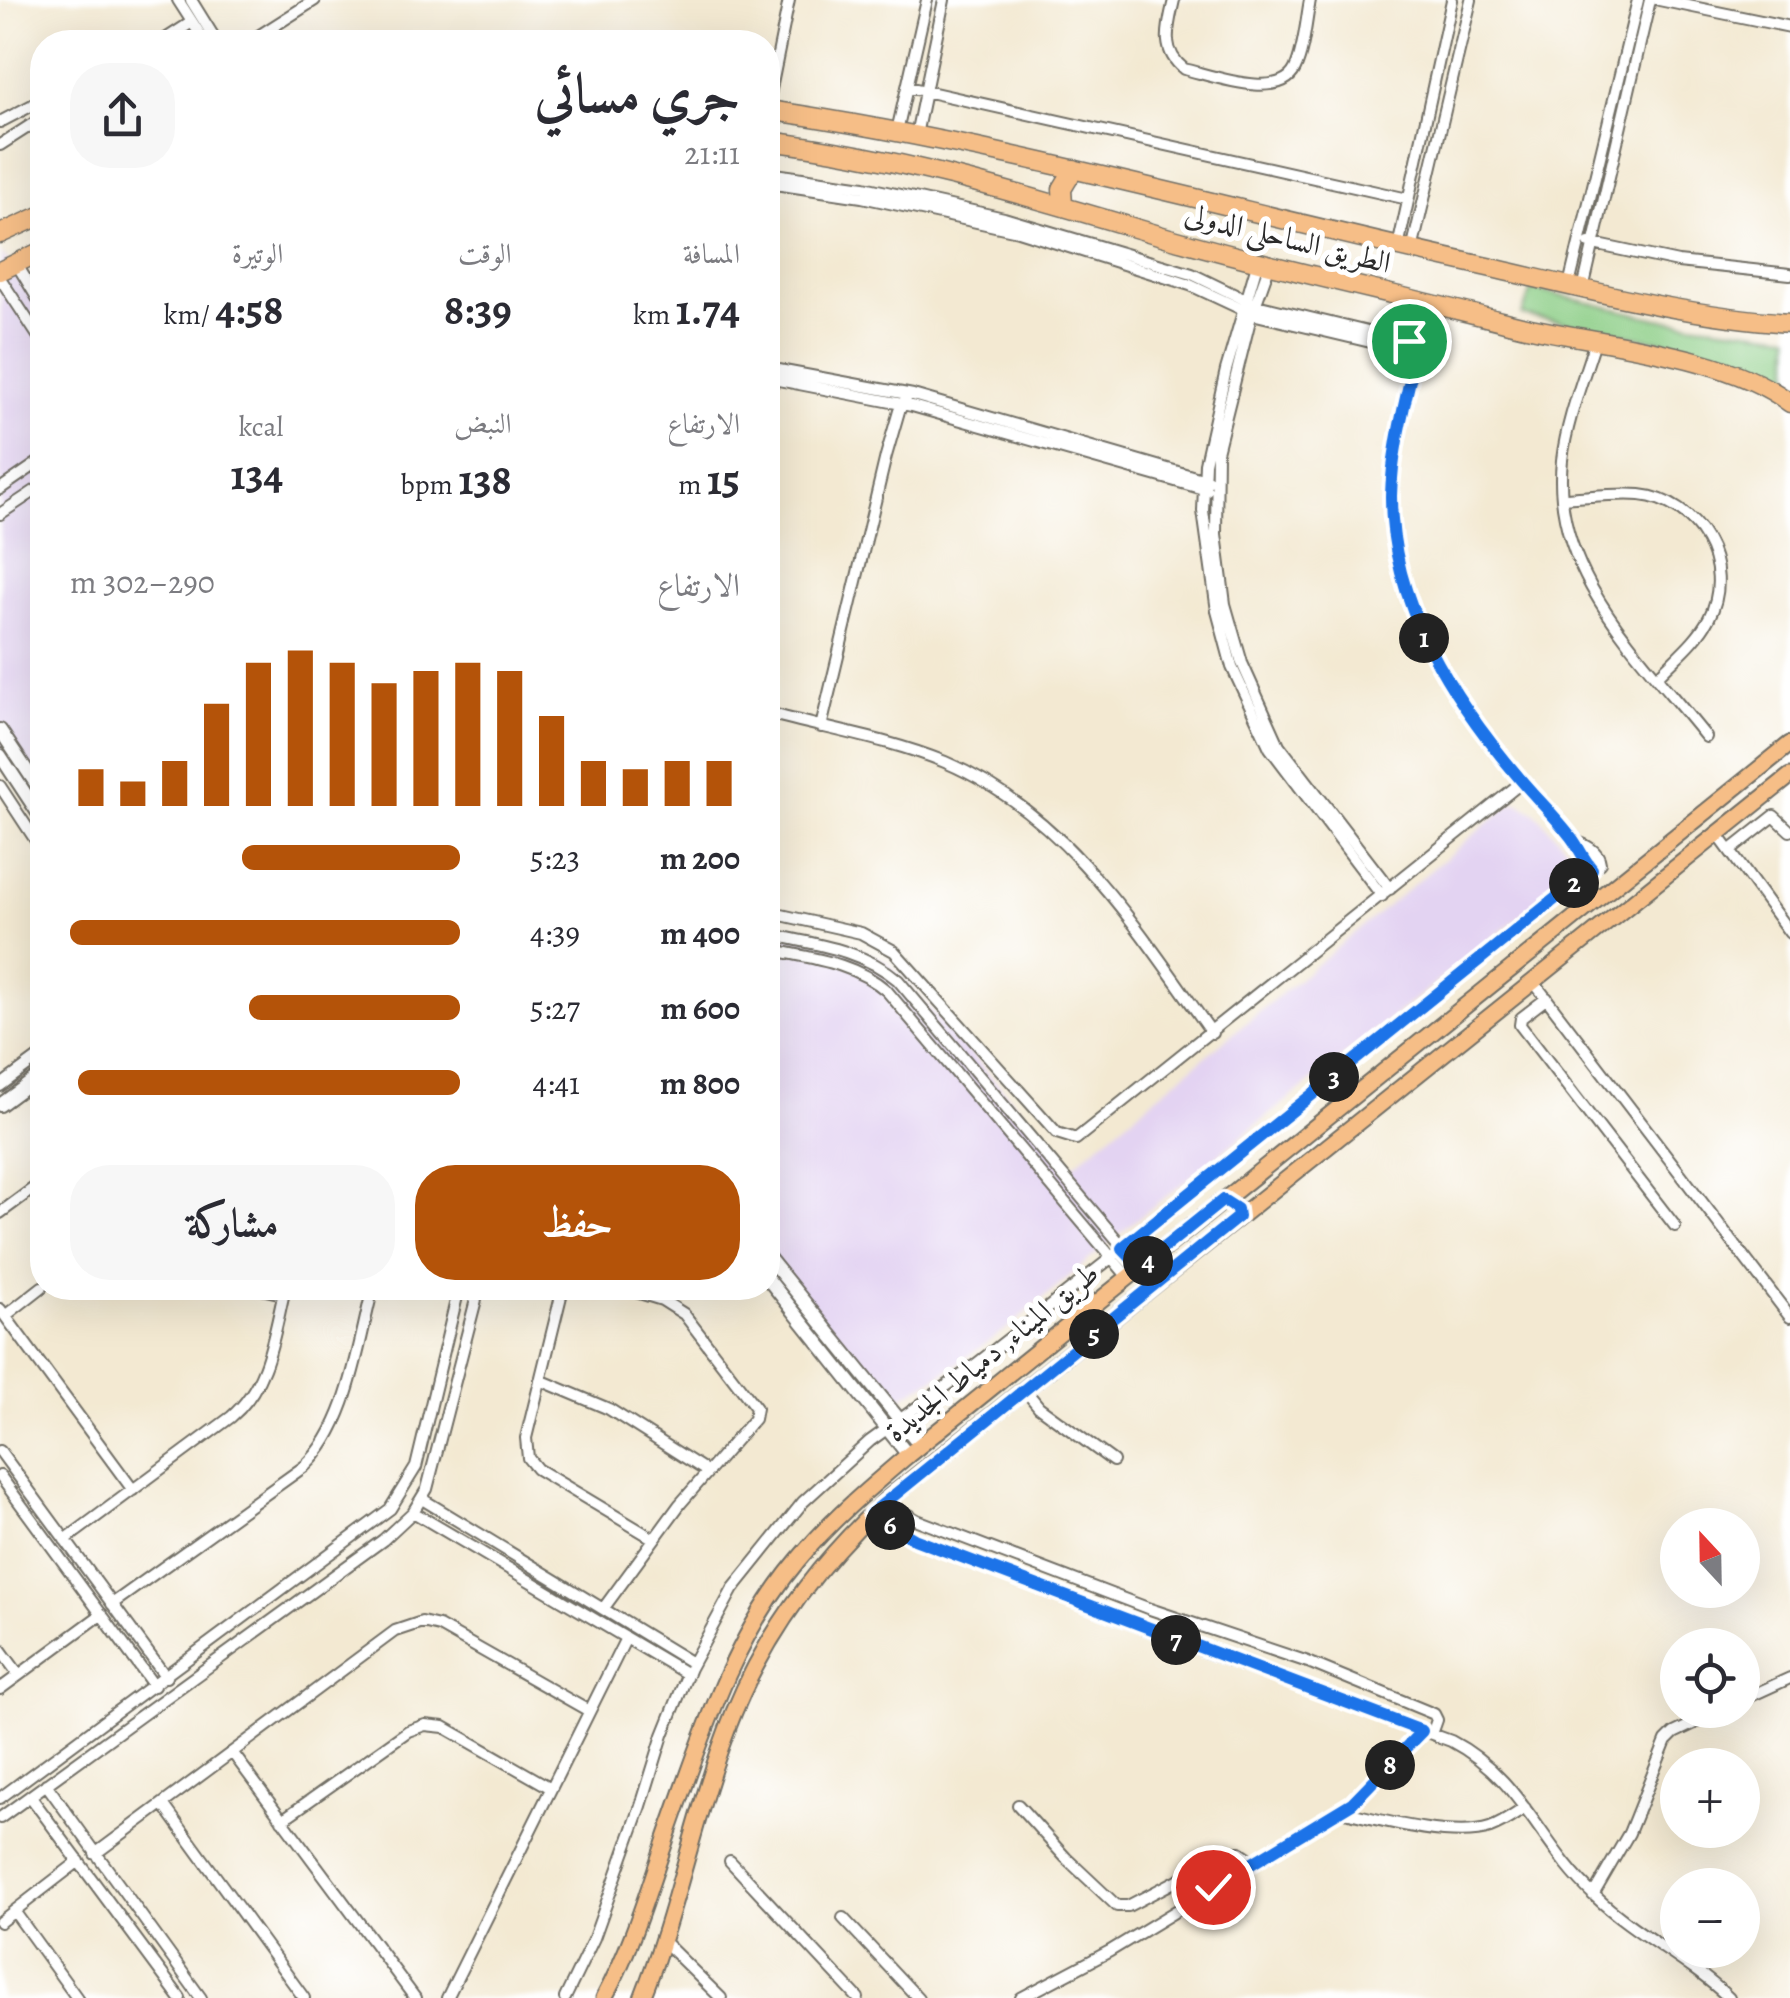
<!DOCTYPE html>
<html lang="ar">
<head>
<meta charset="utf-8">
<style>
  :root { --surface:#fff; --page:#f7f7f7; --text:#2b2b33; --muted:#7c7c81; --accent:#b45309 }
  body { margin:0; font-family:Alegreya,Amiri,serif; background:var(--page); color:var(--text); direction:rtl; height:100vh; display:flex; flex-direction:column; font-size:38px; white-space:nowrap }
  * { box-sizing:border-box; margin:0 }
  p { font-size:32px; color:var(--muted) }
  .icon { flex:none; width:55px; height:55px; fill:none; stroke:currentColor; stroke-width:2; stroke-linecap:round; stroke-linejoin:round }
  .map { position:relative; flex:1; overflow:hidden; direction:ltr }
  .details { position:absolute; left:30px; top:30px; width:750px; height:1270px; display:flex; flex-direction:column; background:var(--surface); border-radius:40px; box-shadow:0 10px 40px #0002; direction:rtl }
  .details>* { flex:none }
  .needle { width:65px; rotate:338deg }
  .buttons { position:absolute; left:1660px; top:1508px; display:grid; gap:20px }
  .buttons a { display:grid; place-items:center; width:100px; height:100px; border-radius:50%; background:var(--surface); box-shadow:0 10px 40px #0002; font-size:50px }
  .pin { position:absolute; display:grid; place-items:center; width:85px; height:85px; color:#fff; margin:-42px; border:5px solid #fff; border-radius:50%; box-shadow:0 2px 10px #0007 }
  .km { position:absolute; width:50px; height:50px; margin:-25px; border-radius:50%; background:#222; color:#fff; font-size:28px; line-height:50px; text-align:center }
  .round { display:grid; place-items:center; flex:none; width:105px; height:105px; border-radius:40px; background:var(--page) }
  .headline { display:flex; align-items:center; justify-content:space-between; height:170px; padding:0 40px }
  h1 { font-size:55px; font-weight:700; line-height:75px }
  .metrics { display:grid; grid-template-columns:repeat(3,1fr); gap:15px; height:170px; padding:10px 40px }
  .metrics div { display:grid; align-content:center }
  .metrics b { font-size:42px; font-weight:700 }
  .metrics small { font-size:28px; font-weight:400 }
  .metrics p { font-size:28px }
  .chart { height:280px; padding:20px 40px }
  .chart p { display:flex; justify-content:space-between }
  .chart svg { width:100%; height:180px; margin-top:10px; stroke:var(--accent); stroke-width:6 }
  .button { display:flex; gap:20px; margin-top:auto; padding:20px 40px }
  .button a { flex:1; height:115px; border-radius:40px; background:var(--accent); color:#fff; font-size:40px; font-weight:700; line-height:115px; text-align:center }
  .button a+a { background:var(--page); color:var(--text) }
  ul { padding:0 40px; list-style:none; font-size:32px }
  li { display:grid; grid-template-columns:160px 120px 1fr; align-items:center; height:75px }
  li i { height:25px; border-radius:12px; background:var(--accent) }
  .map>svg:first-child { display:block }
</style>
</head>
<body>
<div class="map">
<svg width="1790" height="1998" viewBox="0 0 1790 1998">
  <rect width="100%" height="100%" fill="#fff"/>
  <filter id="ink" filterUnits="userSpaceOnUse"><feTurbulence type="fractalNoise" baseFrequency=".01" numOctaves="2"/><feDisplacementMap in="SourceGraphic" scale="20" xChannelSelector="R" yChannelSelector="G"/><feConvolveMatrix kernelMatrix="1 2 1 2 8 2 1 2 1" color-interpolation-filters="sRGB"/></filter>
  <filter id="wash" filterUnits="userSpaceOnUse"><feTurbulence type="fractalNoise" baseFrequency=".0048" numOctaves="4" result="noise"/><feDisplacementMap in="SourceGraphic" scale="40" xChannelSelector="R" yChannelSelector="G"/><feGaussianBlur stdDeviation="2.25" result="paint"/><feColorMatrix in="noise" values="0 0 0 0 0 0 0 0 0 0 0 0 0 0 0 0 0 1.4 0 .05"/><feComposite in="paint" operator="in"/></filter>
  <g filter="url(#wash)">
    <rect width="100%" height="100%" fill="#f3e9d2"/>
    <path fill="#e3d3f2" d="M1,252L42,304V809L0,746Z
      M1519,803L1534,812L1584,866L1136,1220L1007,1329L939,1376L880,1409L768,1270V925L847,942L886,960L1002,1088L1070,1168L1511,804Z"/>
    <path fill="#8bcd85" stroke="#5b7c58" stroke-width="2.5" d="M1531,289L1658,319L1790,335V386L1780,379L1713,351L1522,315Z"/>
  </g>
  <g filter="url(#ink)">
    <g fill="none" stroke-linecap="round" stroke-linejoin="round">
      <defs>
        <path id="minor" d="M178,0L205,42
          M191,0L217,42
          M1174,0C1168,27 1160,50 1184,69C1211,75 1280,101 1295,69C1304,50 1306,21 1310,0
          M1659,0L1790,27
          M161,42L192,22
          M249,42L315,0
          M907,87L1408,199
          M768,104L789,0
          M0,122L42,100
          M897,131L927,0
          M916,135L944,0
          M0,145L42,118
          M768,173L864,187L1004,218L1192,274L1256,305L1413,343L1417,353C1405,408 1389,462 1392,518C1397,618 1458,707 1521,780C1537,800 1556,817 1571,837C1579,847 1583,859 1592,869
          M768,183L862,197L1018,231L1190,285L1252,314L1417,353
          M1589,243L1678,262L1790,274
          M1398,247L1452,0
          M1412,250L1471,0
          M1258,261L1226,370L1205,463L1203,511L1217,611L1232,667L1270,748L1382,896
          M16,263L42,306
          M1270,264L1250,320L1217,452L1216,534L1225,604L1242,663L1279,745L1390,889
          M0,278L42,342
          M1569,285L1638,0
          M1583,289L1650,0
          M1595,341C1583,380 1567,419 1562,460C1550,573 1642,656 1706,737
          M768,368L913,395L1209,481
          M768,378L912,406L1207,490
          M0,489L42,460
          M1562,498C1587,497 1615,493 1640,495C1698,501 1736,566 1709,618C1697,641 1675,658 1657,677
          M0,514L42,486
          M768,713C826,729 889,739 945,762C1066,813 1139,931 1212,1033
          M821,727L886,456L899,411L906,399
          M0,786L42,850
          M1716,832L1790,933
          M1730,851L1774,816L1790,831
          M768,912L861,933L894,951L1057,1133L1076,1139L1522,782
          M768,934C814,944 861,949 898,980L1140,1267
          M768,949C809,958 854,962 887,991L1128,1277
          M1533,981L1790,1317
          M1547,998L1521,1018L1520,1025L1675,1226
          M0,1086L42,1055
          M0,1213L42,1182
          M257,1288L283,1294
          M563,1288L526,1438L528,1458L537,1469L654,1539
          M0,1309L133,1490
          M5,1316L42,1287
          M540,1380L609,1409L708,1472
          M1025,1390L1039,1407L1113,1461
          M0,1451L166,1677
          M0,1476L154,1686
          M422,1499L692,1663
          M885,1501L917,1520L1150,1609L1308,1662L1434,1714L1437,1720L1432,1734
          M413,1512L687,1674
          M871,1514L914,1539L1204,1651L1451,1741C1522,1778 1539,1845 1595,1896C1636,1935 1688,1959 1729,1998
          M65,1540L231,1417C269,1385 274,1333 285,1288
          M112,1604L305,1466C349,1425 358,1344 373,1288
          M603,1609L680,1504L754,1419L756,1408L684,1314L662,1300L623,1288
          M0,1649L19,1675
          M0,1689L102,1614
          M1742,1700L1790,1678
          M232,1752L415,1998
          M46,1784L201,1998
          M30,1796L180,1998
          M0,1798L390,1509L416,1467L459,1288
          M163,1804L304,1998
          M1018,1805L1066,1858L1117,1906H1128L1228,1854L1240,1852L1255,1862
          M1341,1811C1379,1820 1454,1840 1490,1828C1502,1824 1514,1815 1525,1808
          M0,1818L383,1540L413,1512L427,1489L479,1288
          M282,1820L408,1731L425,1725L444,1727L551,1788
          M95,1854L395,1631L422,1622L439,1626L589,1711
          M730,1861L858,1998
          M1593,1895L1629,1833L1666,1741L1674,1733L1722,1710
          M14,1911L77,1998
          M843,1918L918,1998
          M0,1922L79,1861
          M664,1942L721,1998
          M447,1998L626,1638
          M565,1998L594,1938L641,1806L663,1735L690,1668L733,1589L803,1502L870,1441L970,1369L1111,1258L1600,863C1599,851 1585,844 1574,841
          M1021,1998L1110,1951L1341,1811L1365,1792L1422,1731"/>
        <path id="tertiary" d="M0,730L42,793
          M0,755L42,819
          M0,1105L42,1074
          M768,1257L920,1445
          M768,1279L908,1455"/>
        <path id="primary" d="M604,1998C633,1945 650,1884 670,1827C703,1734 733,1637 798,1560C830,1521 869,1488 908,1455L1790,744
          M642,1998C679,1905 696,1805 734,1712C768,1630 820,1561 885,1501L1790,776"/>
        <path id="trunk" d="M768,110C1005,145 1236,211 1470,263C1577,287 1681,316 1790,323
          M768,141C893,156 1014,192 1135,228C1258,265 1384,291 1509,323C1592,344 1723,351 1790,403
          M1063,205L1062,189L1074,169
          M0,234L42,215
          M0,271L42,251"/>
      </defs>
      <use href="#minor" stroke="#716e65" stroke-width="14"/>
      <use href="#tertiary" stroke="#716e65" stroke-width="16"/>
      <use href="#primary" stroke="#716e65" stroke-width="19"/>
      <use href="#trunk" stroke="#716e65" stroke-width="21"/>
      <use href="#minor" stroke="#fff" stroke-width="10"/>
      <use href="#tertiary" stroke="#fff" stroke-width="12"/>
      <use href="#primary" stroke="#f6be87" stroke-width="15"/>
      <use href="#trunk" stroke="#f6be87" stroke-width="18"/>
    </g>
  </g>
  <g fill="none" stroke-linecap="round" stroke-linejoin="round" filter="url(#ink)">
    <defs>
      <path id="route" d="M1213,1887L1352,1803L1422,1731L914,1539L871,1514L1238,1217L1237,1209L1223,1200L1140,1267L1122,1248L1592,869C1583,859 1579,847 1571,837C1556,817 1537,799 1521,780C1452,699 1391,605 1391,496C1392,448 1406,400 1416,353V348L1409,341"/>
    </defs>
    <use href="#route" stroke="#fff" stroke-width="20"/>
    <use href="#route" stroke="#1a73e8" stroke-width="12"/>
  </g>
  <g text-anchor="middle" stroke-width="10" stroke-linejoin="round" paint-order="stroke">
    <g font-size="30" fill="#2b2b2b" stroke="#fff">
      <text transform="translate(1288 238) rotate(14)" y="10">الطريق الساحلى الدولى</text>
      <text transform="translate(992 1352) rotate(-39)" y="10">طريق الميناء, دمياط الجديدة</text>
    </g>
  </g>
</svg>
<div class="buttons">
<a><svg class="needle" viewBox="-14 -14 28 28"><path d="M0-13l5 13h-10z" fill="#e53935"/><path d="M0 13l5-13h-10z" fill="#7c7c81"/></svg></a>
<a><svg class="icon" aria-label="locate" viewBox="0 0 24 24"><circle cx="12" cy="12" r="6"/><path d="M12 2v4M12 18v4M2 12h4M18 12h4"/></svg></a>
<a>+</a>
<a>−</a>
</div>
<div class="pin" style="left:1409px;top:341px;background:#1e9e55"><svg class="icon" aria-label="arrive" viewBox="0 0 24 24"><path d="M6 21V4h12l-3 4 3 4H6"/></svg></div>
<div class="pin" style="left:1213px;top:1887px;background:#d93025"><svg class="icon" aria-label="check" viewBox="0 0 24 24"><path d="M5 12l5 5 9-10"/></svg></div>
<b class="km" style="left:1424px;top:638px">1</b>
<b class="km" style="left:1574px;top:883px">2</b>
<b class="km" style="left:1334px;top:1077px">3</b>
<b class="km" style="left:1148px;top:1261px">4</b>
<b class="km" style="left:1094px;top:1334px">5</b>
<b class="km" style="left:890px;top:1525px">6</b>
<b class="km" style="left:1176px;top:1640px">7</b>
<b class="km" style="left:1390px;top:1765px">8</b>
<section class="details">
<div class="headline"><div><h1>جري مسائي</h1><p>21:11</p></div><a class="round"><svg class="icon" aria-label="share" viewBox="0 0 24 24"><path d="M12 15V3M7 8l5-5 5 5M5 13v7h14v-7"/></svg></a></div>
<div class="metrics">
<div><p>المسافة</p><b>1.74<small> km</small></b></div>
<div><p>الوقت</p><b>8:39</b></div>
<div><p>الوتيرة</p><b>4:58<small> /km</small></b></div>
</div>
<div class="metrics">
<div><p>الارتفاع</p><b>15<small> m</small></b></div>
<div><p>النبض</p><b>138<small> bpm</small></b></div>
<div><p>kcal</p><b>134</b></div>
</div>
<div class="chart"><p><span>الارتفاع</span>290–302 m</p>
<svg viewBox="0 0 160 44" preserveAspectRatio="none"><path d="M5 44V35M15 44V38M25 44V33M35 44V19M45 44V9M55 44V6M65 44V9M75 44V14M85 44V11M95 44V9M105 44V11M115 44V22M125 44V33M135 44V35M145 44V33M155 44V33"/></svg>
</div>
<ul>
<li><b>200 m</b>5:23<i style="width:56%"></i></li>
<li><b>400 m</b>4:39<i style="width:100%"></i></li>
<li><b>600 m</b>5:27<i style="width:54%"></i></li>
<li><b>800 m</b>4:41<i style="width:98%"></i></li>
</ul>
<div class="button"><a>حفظ</a><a>مشاركة</a></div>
</section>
</div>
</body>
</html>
